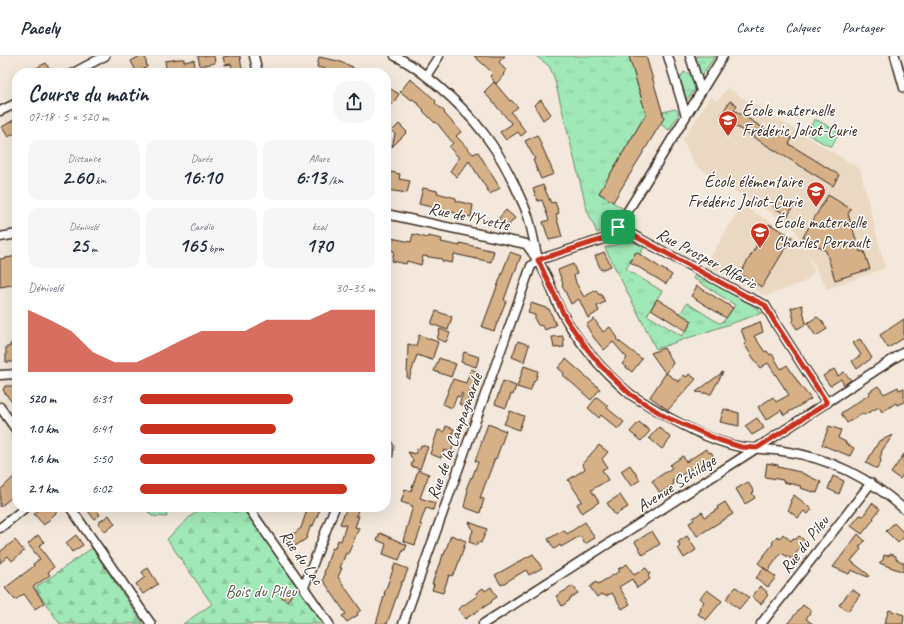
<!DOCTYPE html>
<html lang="fr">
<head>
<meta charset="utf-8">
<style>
  :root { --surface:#fff; --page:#f6f6f7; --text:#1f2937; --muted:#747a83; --line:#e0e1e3; --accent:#c8321e }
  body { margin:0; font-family:Caveat,sans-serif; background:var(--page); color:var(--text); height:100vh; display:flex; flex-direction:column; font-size:15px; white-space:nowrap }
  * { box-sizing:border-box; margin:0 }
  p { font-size:13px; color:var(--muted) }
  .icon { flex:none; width:22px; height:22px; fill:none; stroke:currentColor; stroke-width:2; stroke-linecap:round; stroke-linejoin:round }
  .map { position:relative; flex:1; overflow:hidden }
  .drawer { position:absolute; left:12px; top:12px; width:379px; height:444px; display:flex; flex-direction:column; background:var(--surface); border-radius:16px; box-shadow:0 4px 16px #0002 }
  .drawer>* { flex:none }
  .pin { position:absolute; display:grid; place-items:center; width:34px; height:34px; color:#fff; margin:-17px; border-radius:8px; box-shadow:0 2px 6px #0006 }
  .round { display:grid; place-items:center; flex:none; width:42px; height:42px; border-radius:16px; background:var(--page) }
  .overview { display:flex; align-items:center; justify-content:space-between; height:68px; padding:0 16px }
  h1 { font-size:22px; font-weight:600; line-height:30px }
  .stats { display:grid; grid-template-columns:repeat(3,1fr); gap:6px; height:68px; padding:4px 16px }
  .stats div { display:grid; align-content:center; border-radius:10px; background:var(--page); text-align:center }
  .stats b { font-size:20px; font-weight:600 }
  .stats small { font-size:11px; font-weight:400 }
  .stats p { font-size:11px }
  .chart { height:112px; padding:8px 16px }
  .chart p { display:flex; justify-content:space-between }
  .chart svg { width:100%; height:72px; margin-top:4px; fill:var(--accent); opacity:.7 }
  ul { padding:0 16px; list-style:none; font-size:13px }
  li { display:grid; grid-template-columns:64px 48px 1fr; align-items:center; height:30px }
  li i { height:10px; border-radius:5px; background:var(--accent) }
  header { display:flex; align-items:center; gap:24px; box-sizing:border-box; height:56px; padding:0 20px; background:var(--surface); border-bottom:1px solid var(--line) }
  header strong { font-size:19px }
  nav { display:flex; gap:22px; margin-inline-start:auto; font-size:14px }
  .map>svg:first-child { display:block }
</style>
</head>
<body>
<header>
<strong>Pacely</strong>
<nav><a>Carte</a><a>Calques</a><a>Partager</a></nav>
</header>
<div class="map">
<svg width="904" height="568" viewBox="0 0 904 568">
  <defs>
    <pattern id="grass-tufts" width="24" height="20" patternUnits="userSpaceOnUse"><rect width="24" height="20" fill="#a0e8b7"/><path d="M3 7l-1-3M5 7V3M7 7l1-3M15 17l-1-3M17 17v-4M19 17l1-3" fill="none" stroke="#8bc79d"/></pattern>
    <pattern id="forest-firs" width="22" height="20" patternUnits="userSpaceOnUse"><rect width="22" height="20" fill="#a0e8b7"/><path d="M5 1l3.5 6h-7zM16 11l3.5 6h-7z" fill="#8bc79d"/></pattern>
  </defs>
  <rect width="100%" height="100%" fill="#f3e8db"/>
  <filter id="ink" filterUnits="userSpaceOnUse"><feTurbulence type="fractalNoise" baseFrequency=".025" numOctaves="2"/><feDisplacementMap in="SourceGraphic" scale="8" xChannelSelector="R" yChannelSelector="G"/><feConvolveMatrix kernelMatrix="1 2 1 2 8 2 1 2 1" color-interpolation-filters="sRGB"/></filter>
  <g filter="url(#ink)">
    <path fill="#ead8c2" d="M727,32L860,113L885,212L827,233L807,196L814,216L804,226L766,240L708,211L706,208L742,149L799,183L806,195L793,170L731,133L694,108L683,84L710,41L718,45Z"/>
    <path fill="url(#grass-tufts)" stroke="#6e896a" d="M536,0H629L646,58L599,137L622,152C615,163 610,171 597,177L587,154L554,21L549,10Z
      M697,0H715L701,21L696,3Z
      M684,16L691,18L696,32L687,44L680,22Z
      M675,53L678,55V60L669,74L660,68L664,62L663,56Z
      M624,186L636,187L644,191L640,199L636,196L626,213L662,235L647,259L682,280L692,265L680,258L687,247L719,267L724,265L735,249L693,222L696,218L752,249L762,257L656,293L605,192Z"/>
    <path fill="url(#forest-firs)" stroke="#6e896a" d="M144,451H166L167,461L152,460Z
      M203,451H242L323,568H183L212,548L167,483L191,460Z
      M92,492L143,568H60L35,532Z"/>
    <path fill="#a0e8b7" stroke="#6e896a" d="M814,64H817L837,75L838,79L832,90H829L809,79L808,75Z"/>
    <path fill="#d6b188" stroke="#3b2a1e" d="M140,0H145L147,11L137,17L131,5Z
      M198,0H214L215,7L200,10Z
      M229,0H240L242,14L233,16L231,8L225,9L223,1Z
      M474,0H505L499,6L506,15L503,18L504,19L496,28L490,20L493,17Z
      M629,0H646L664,62L613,146L599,137L646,58Z
      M319,1L338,5L353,11L350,17H333L334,15L317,11Z
      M179,3H184V6L194,4L196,17H167L165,5Z
      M46,7L51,17H26Z
      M410,23L422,32L436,45L435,47L445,56L444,57L461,76L456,80L473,98L478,96L500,132L490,138L469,105L457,121L450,115L459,102L449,91L453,87L436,66L435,67L423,55L424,54L413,43L412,44L400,36Z
      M494,26L510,45L511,44L518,51L511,56L526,76L521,80L518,76L506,84L500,76L512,68L484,36Z
      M386,30L399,38L392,49L386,44Z
      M541,44L551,58L543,64L534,49Z
      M730,45L737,49L734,54L773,78L774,77L777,79L780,75L792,82L789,88L839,119L833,130L727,65L728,63L721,59Z
      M17,62V76L8,81L2,71Z
      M399,68L407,76L392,91L395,78L392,75Z
      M537,79L554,118L541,123L533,104L535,103L525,85Z
      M391,116L400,118L399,123L410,125L407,137L387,134Z
      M543,129L551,147L555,146L559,157L556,159L562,181L549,184L543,166L549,164L542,144L538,145L533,133Z
      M423,132L438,135L437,137L456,142V145L473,149L471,161L419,148Z
      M828,139L851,153L848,158L860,196L864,195L870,213L835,224L826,195L803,181Z
      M779,142L793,150L788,160L773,151Z
      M506,154L515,162L507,171L498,163Z
      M769,168L792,181L762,231L740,218Z
      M413,178L427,182L428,180L442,183L441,186L460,190V187L494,195L491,206L454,198L452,207L442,205V203L423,200L421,209L407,205L406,208L392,205L394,195L386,193V181L411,186Z
      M510,196L521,200L515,216H514L504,244L506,245L494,275L482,271Z
      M604,196L611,210L601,214L595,200Z
      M636,196L672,219L666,228L630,206Z
      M17,200V228L0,231V203Z
      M573,208L577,218L574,219L576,227L584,241L596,234L599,239L601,238L605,246L597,250L599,255L588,262L579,243L571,248L562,229L563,228L558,214Z
      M697,230L733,252L726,262L691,240Z
      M657,243L692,265L686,275L651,253Z
      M531,247L549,253L556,269L545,274L543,270L538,269L535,264V259L528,257Z
      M802,249L806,268L797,273L792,266L794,264L791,252Z
      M436,255L452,261L448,274L431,268Z
      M817,261L822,265L827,273L816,280L807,267Z
      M594,263L603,276L610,271L618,282L616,283L642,303L632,316L622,308L627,302L613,286L604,294L594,282L586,269Z
      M904,263V282L888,292L880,279Z
      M760,266L763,276L754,280L765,296L767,295L770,299L772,298L781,313L787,309L800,329L811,343L784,359L781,354L766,364L758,351L773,341L776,346L789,339L768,307L760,312L744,288L746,287L741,273Z
      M440,273L450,277L446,286L437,283Z
      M419,279L438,286L432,304L417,299L409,323L407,322L408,288L416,290Z
      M563,280L564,291L554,292L552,281Z
      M860,283L872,302L857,313L852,305L861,299L853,287Z
      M518,285L529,289L524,306L512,301Z
      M10,288H17V306H6V291H10Z
      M664,292L673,307L666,318L651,297Z
      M464,296L479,301L476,311L461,306Z
      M439,302L456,308L451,321L434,315Z
      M566,303L600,333L591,344L563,319L564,317L558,312Z
      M524,310L538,315L536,323L534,325L530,335L517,331Z
      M471,313L478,316L466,350L459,348L463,338L461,337L460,341L457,340L452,352L443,348L453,323L466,327Z
      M834,313L838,320L844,316L851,324L844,329L841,323L830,330L823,320Z
      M723,316L711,338L696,336Z
      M666,317L679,326L683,319L687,321L689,318L696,323L668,354L650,341Z
      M503,325L516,330L513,339L511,338L506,352L495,348Z
      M5,330H17V341L11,345L3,334Z
      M878,330L884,338L898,331L899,334L904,332V346L897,349L896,347L882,356L879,351L864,359L863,357L847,367L841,357L870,338L869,336Z
      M597,341L608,350L607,352L624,366L618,373L601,359L599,362L588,352Z
      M724,353L739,357V370L720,366Z
      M510,355L524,360L519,374L504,368Z
      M757,362L764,372L752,379L745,370Z
      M639,366L650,375L641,385L630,376Z
      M488,368L506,375L496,403L495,402L480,442L484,443L480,457L464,451L468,434L466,433L471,421L472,422L478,406L475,405Z
      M446,370L454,373L450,386L454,388L451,396L444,394L441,402L430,398L438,374L444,376Z
      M829,370L841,374L838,382L846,386L845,387L854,392L850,400L822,389Z
      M659,371L671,382L662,393L649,382Z
      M386,375L394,390L393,401L386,398Z
      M893,379L881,396L882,397L880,401L881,405L877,413L866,407L879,385Z
      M421,389L428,391L420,413L411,410L413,404L408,396L415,398L417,393L419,394Z
      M599,389L608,396L602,403L607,411L602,414L608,424L591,434L599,446L582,457L577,448L582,445L568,424L585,413L582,408Z
      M706,393L709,397L711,396L716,404L702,413L700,411L695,414L693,412L672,425L674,428L660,437L652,425L672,412L670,409L683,400L686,406Z
      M904,398V417L900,423L891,417Z
      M767,407L778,409V411L800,416L821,426L817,437L800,432L801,430L783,426V424L765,421Z
      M630,409L640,424L631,430L621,415Z
      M418,414L429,418L420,442L435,447L433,454L426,452L420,468L422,469L415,489L403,485L413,450L401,446L405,433L411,435Z
      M17,418V437L0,451V434Z
      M833,420L844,425L839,438L828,433Z
      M748,426L754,436L752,437L755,442L745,448L736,433Z
      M620,439L628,451L615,459L607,447Z
      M794,439L812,453L808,458L804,455L798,462L788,454L790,451L789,450L791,446L790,445Z
      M725,446L733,458L697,480L689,467L694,464L693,462L702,456L705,461L718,453L717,451Z
      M872,447L880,453L873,462L874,463L862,478L851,470L860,459L863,460Z
      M42,451H53L58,455L44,469L34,458Z
      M85,451H95L100,459L94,463Z
      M308,451H321L313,470L311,469L306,483L292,492L286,484L301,472Z
      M347,451H359L356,460H359L355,471L359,472L348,498L346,497L340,512H342L338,521L361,554L357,557L358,559L347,566L342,560L346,558L323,524L325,518L324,517L332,492L334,493L338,484L341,485L346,469L340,468Z
      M109,459L115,468L105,476L98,467Z
      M469,466L487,473L481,487L478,486L477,489L469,486L473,474Z
      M585,466L595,482L585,488L580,480L561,491L560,489L554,493L548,483L564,474L567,478Z
      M894,467L904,477V481L898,487L886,475Z
      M652,475L660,488L643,499L635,486Z
      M380,477L407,489L405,494H403L399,504L383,498L386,488L377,484Z
      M783,478L791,485L793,482L796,483L799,480L805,485L792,503L781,497L768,515L758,507L773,488L772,487L777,480L780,482Z
      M858,478L865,485L859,491L861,493L851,505L869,519L868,521L851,514L849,518L833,511Z
      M38,479L44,486L39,490L54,511L48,516L50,519L33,531L44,547L35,553L24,538L15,544L5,532L34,510L33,508L40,503L28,488Z
      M76,479L83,489L72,496L66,487Z
      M451,479L466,485L456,514L452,520L449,519L443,537L432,534L434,528H432L439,508L440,509L443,498L444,499Z
      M687,480L696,494L684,502L678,492L680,490L678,486Z
      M15,484L24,495L12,505L8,500L0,507V496Z
      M533,498L542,512L529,519L526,514L501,529L495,519Z
      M891,498L896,500V503L904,507V516L879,507L883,504L884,499L888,500Z
      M395,508L408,513L403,526L402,525L387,568H376L385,537L384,538Z
      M627,508L634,519L646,512L650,518L648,520L650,523L637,532L632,523L619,531L630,548L622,553L612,537L606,540L601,538L597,541L590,531L596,526L598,528L620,515L618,513Z
      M148,512L158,528L143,538L136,528L145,521L142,516Z
      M764,512L776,521L768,531L756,522Z
      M282,530L293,537L287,545L280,540L281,538L277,536Z
      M573,530L578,537L569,543L570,544L562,550L556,540Z
      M760,530L767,536L766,537L768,539L761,548L752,541Z
      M491,531L497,541L491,545L492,546L465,563L458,553L477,540L476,537L483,532L485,535Z
      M736,531L749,541L739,553L726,543Z
      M852,533L860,539L848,555L839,549Z
      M707,534L722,545L706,564L698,558L701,554L699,552L704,546L700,542Z
      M803,549L811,555L806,563L813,568H787Z
      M889,554L904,559L903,568H884Z"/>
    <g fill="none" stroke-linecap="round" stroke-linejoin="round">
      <defs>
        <path id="street" d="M254,0L258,17
          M395,0C410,7 424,18 437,29C476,62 500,94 520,141C523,147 526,154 528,160C532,173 534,186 537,199
          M668,0L686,60
          M690,0L701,35
          M895,0L904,32
          M73,17L105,0
          M426,20L439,0
          M0,55L17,47
          M386,158L526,188C534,198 541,209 547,221C551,230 554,240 558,249C575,282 601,314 630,338C635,342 642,345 648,349C673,365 712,386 741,391C755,393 769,393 783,395C830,402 868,421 904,453
          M618,171L744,239L765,249L774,265L827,347
          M0,181L17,178
          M0,319L17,318
          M0,351L17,375
          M70,451L151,568
          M248,451L329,568
          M0,472L26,451
          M304,531L335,451
          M403,568L531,210L538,204L600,184L610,180L618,171L723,0
          M483,568L757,392L904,296
          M761,568L871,427"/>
      </defs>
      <use href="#street" stroke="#3b2a1e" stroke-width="11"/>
      <use href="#street" stroke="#fff" stroke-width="8"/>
    </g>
  </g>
  <g fill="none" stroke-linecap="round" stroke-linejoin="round" filter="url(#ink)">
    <defs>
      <path id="route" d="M618,171L744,239L765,249L774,265L827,347L757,392L741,391L719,384L666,361L630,338L601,310L588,294L566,263L538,204L600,184L610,180Z"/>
    </defs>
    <use href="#route" stroke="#fff" stroke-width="8"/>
    <use href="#route" stroke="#c8321e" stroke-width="5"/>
  </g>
  <defs>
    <symbol id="school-pin" viewBox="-11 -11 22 30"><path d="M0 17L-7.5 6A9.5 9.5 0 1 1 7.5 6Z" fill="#c8321e" stroke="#fff"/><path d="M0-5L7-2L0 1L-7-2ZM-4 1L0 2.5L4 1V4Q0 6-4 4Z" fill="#fff"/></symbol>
  </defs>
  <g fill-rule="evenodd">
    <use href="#school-pin" x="717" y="53" width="22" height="30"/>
    <use href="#school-pin" x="805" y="124" width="22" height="30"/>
    <use href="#school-pin" x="749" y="165" width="22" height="30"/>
  </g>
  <g text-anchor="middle" stroke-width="3" stroke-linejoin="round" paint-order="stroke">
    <g font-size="17" fill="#3b2a1e" stroke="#fff" text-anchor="start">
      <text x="742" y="60">École maternelle<tspan x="742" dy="20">Frédéric Joliot-Curie</tspan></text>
      <text x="802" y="131" text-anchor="end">École élémentaire<tspan x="802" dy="20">Frédéric Joliot-Curie</tspan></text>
      <text x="774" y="172">École maternelle<tspan x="774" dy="20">Charles Perrault</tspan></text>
    </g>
    <g font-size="17" fill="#3b2a1e" stroke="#fff">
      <text transform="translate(469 160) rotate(12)" y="6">Rue de l'Yvette</text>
      <text transform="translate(707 202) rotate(28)" y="6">Rue Prosper Alfaric</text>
      <text transform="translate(454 380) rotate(-70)" y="6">Rue de la Campagnarde</text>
      <text transform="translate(676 427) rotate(-33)" y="6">Avenue Schildge</text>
      <text transform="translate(804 488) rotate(-52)" y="6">Rue du Pileu</text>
      <text transform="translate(302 501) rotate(55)" y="6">Rue du Lac</text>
    </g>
    <g font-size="17" fill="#545a44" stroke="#fff">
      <text x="261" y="541">Bois du Pileu</text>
    </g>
  </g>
</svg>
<div class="pin" style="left:618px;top:171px;background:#1e9e55"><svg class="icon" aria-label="arrive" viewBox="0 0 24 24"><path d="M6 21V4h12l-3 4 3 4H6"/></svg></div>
<section class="drawer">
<div class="overview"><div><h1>Course du matin</h1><p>07:18 · 5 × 520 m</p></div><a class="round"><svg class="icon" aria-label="share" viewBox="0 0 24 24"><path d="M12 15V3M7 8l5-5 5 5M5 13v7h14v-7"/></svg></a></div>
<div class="stats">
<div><p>Distance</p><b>2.60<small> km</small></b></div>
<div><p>Durée</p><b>16:10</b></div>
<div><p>Allure</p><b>6:13<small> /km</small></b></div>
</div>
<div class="stats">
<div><p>Dénivelé</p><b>25<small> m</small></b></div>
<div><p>Cardio</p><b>165<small> bpm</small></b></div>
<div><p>kcal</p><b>170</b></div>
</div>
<div class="chart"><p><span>Dénivelé</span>30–35 m</p>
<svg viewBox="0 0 160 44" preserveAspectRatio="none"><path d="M0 44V6L10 12L20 19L30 32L40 38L50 38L60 32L70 25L80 19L90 19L100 19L110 12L120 12L130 12L140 6L150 6L160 6V44z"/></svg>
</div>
<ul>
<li><b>520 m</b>6:31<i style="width:65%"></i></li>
<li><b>1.0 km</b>6:41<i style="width:58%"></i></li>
<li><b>1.6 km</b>5:50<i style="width:100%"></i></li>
<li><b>2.1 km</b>6:02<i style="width:88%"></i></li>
</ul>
</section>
</div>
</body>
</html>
